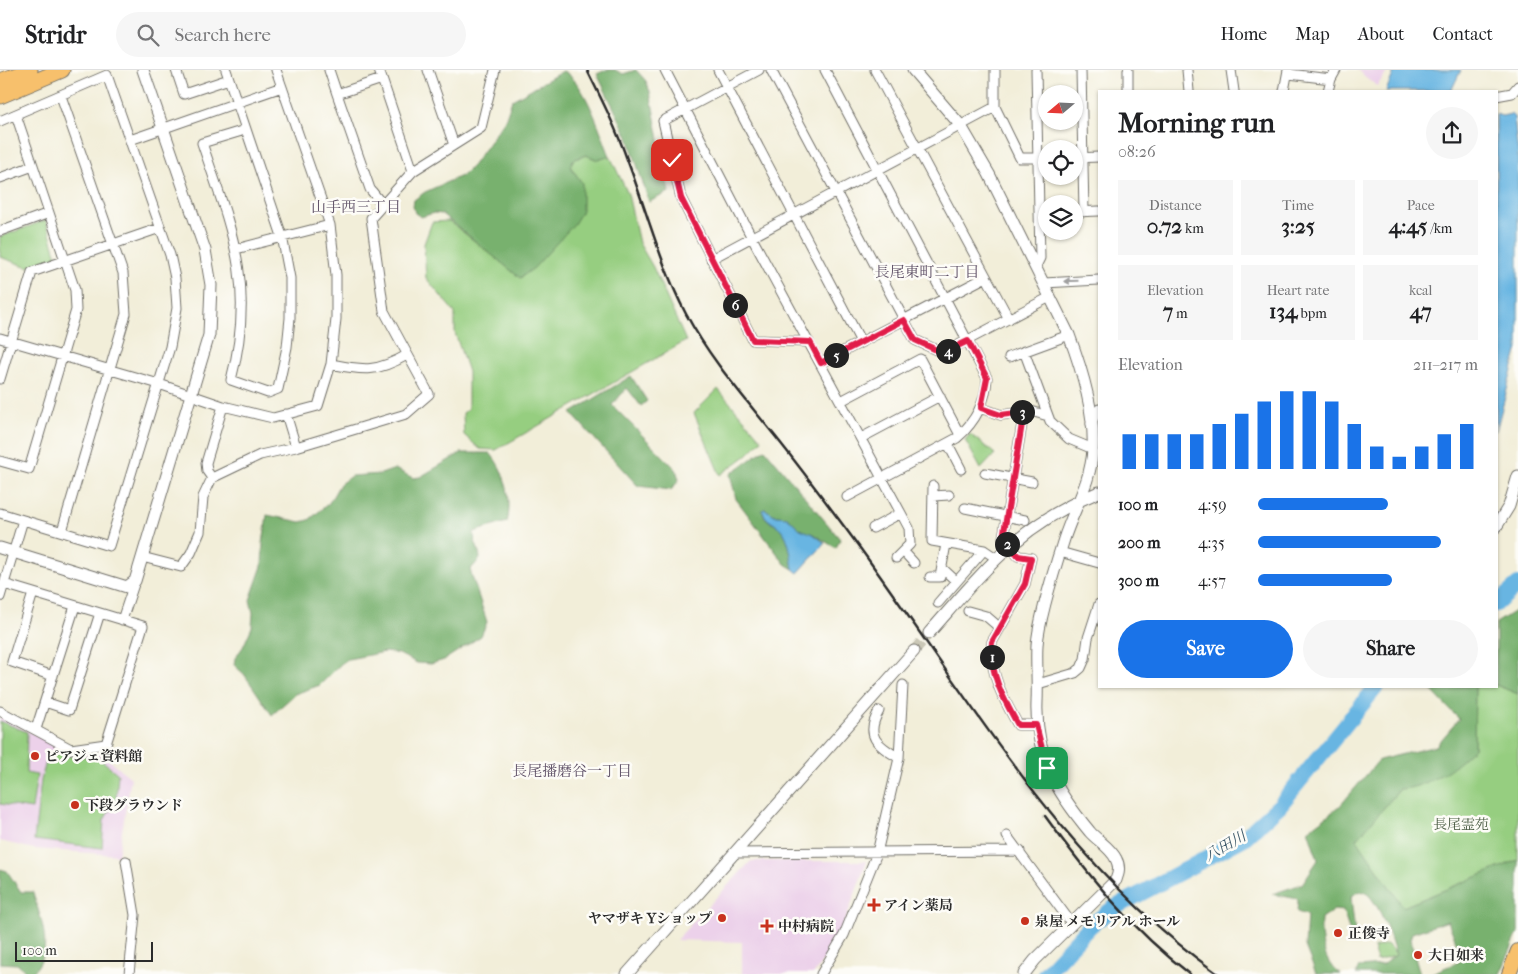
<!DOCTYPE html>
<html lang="en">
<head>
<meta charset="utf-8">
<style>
  :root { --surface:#fff; --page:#f6f6f6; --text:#202124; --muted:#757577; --line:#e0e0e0; --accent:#1a73e8 }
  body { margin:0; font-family:"IM FELL French Canon","Noto Serif JP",serif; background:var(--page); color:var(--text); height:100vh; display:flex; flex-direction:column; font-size:19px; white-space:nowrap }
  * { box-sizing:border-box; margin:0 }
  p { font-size:16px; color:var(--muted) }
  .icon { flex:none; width:28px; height:28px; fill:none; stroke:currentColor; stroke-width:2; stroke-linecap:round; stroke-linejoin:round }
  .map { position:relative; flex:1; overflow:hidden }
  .drawer { position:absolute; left:1098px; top:20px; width:400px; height:598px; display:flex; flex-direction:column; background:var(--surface); border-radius:0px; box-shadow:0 1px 4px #0004 }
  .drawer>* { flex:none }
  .needle { width:32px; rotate:251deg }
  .buttons { position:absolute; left:1038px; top:15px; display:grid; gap:10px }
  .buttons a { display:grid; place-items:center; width:45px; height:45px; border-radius:50%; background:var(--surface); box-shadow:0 1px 4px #0004; font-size:25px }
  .scale { position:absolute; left:15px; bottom:12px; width:138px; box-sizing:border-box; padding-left:5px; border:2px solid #2b2b2b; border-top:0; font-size:14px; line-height:18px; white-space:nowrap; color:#2b2b2b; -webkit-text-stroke:4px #fdfcf7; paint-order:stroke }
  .pin { position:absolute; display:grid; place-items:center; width:42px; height:42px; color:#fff; margin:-21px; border-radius:10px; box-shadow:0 2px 8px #0006 }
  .km { position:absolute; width:25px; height:25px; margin:-12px; border-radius:50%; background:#222; color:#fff; font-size:14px; line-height:25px; text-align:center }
  .round { display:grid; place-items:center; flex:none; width:52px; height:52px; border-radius:26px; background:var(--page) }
  .summary { display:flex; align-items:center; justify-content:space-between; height:85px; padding:0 20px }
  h1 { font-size:28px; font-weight:700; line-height:38px }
  .figures { display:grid; grid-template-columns:repeat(3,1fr); gap:8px; height:85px; padding:5px 20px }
  .figures div { display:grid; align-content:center; border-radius:0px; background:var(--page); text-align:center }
  .figures b { font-size:21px; font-weight:700 }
  .figures small { font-size:14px; font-weight:400 }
  .figures p { font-size:14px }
  .chart { height:140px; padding:10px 20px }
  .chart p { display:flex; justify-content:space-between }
  .chart svg { width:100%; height:90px; margin-top:5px; stroke:var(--accent); stroke-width:6 }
  .button { display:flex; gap:10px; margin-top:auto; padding:10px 20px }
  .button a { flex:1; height:58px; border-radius:30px; background:var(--accent); color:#fff; font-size:20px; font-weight:700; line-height:58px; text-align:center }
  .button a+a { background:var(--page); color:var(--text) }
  ul { padding:0 20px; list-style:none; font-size:16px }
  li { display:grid; grid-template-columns:80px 60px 1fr; align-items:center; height:38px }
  li i { height:12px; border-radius:6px; background:var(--accent) }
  header { display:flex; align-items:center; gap:30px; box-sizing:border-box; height:70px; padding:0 25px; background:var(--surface); border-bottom:1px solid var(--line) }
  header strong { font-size:24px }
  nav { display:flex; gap:28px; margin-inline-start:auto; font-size:18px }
  .search { width:350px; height:45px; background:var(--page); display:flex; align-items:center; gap:12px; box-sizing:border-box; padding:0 18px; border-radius:28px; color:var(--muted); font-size:19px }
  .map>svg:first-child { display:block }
</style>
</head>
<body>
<header>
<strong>Stridr</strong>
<div class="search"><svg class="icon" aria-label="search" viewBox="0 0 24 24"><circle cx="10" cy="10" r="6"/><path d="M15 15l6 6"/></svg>Search here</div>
<nav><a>Home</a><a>Map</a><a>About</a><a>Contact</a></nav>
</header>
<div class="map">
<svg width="1518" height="904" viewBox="0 0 1518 904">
  <rect width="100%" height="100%" fill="#fdfcf7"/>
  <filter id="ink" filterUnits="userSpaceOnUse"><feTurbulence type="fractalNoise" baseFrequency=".02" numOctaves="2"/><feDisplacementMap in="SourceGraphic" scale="10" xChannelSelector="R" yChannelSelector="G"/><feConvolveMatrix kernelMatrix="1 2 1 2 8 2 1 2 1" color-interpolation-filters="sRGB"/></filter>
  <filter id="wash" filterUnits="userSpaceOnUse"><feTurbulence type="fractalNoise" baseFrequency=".0096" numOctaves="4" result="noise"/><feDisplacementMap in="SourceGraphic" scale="20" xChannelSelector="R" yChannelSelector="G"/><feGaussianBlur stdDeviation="1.12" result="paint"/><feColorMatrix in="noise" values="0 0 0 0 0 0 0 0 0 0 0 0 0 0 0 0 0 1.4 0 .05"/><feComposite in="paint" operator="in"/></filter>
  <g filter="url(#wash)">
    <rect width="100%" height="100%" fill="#f2eed9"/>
    <path fill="#ecd1ea" d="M1357,0H1389L1377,16Z
      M0,647L70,682H99L131,708L118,785L34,779L0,771Z
      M751,791H867L840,865L814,904H742V872L676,870Z"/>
    <path fill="#96ce80" stroke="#607c56" d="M586,85L598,90L610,86L628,124L639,173L653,197L686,271L496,380L480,379L464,365L463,343L468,339V302L455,263V243L426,208L424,174L432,152L449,151L521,208L582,113L570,96L573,90Z
      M46,150L57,187L28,197L0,187V167Z
      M718,319L762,370L747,385L720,405L694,343Z
      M970,364L995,384L981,399L965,370Z
      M1496,615L1518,624V790L1403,837L1356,769L1400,719L1474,678L1475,616Z
      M0,651L27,662L26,703L37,705L32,739L0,734Z
      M55,682L67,686L98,687L118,704L116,729L104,750L102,778L34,770L41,710L48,685Z
      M1387,874L1397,885L1377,891L1373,878Z"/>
    <path fill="#78b16e" stroke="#526e4c" d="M606,0H615L623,4L636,0L646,11L650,22L669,122L649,132L628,67L597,4Z
      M563,1C585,11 601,64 610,86L598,90L586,85L573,90L570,96L582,113V141L574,154L534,198L520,208L442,144L434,143L421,147L415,143L413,136L414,130L425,122L463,105L473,95L505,50L512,30Z
      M631,306L647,331L641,336L627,318L612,335L676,399L679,410L671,420L638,416L571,343Z
      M765,379L840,469L836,478L813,464L800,459L787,447L776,446L765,439L762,440C765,454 777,452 784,463C790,473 791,487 793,499L785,494L736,429L730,404Z
      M461,383H490C505,400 513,430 507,452L474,462C473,472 480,479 480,489L470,500L487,552L481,566L444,590L431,594L417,593L399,584L385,582L348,589L342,593L320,615L295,624L272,645L244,604L234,595L235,588L243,577L252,557L253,543L250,530L262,496L263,474L267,445L301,452L309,450L329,433L340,414L351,406L381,404L395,399L413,408L420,407Z
      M1518,539V624L1496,615V553Z
      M1433,616H1475L1474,678C1457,697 1426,718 1400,719L1357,769L1403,837L1518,790V863L1500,904H1430L1463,890L1448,851L1412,863L1410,869L1420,904H1356L1359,897L1382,895L1396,885C1388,861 1383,840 1366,822H1357L1351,827L1355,863L1349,859L1343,841L1334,840L1321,849C1320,867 1323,895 1341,904H1316L1305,876L1307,845L1297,842L1298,829L1272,824L1302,814L1318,790L1308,760L1339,737L1379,690L1436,676L1459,649L1432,621Z
      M0,799L7,801L21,822H33C40,850 56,879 32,903H28L17,894L0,893Z"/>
    <path fill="#68b5e2" stroke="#4a7086" d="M1395,0H1461L1451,21H1386Z
      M1496,44L1502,46L1511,44L1514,47L1518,84V278L1496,361Z
      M765,439L776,446L787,447L800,459L813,464L825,473L798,503L793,499C791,487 790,473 784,463C777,452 766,453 762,440Z"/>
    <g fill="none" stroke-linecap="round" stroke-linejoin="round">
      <path stroke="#68b5e2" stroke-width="16" d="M1496,534L1518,515
        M1045,904L1090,856L1112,839L1244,768L1280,735L1377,616"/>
    </g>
  </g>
  <g filter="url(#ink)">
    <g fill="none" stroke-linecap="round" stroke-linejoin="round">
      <path stroke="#cac7b6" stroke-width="11" stroke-dasharray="11 5.5" stroke-linecap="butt" d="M914,581L929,563"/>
      <defs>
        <path id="minor" d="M176,0L184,24L229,9
          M226,0L282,166L290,208V248L287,277L278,319L268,323L231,310C256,216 232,161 202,73L245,60
          M329,0L337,24L382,9L379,0
          M428,0L454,75
          M665,0L751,166L909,458L910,474L896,488
          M718,0L861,272
          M759,0L663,51L681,128L753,270L809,272
          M771,0L915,270L943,283L1050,227
          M825,0L987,308C986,332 975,352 957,368L847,427
          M875,0L1009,249
          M995,0V37L1020,88H1046
          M1081,0L1084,142
          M1128,0V21
          M1187,0L1189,21
          M1231,0L1234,21
          M1289,4L1331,9
          M382,9L413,101
          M1284,21L1288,0
          M1328,21L1331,9L1336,0
          M337,24L370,119L382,134
          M61,26L123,203L126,244L62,461
          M1496,26L1512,23L1518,16
          M0,51L107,5L170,185L175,208L177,238L170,277L109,476L0,443
          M130,70L282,17
          M1074,88L1099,87
          M0,108L33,96
          M1074,142L1099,141
          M0,161L49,143
          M236,179L330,155
          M711,189L995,37
          M1036,196L1040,188L1036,0
          M1044,213L1099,210
          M0,268L159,314L223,336L273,348L318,336L331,294L336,249V205L330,155L276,0
          M1024,281L1050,351L1069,369L1093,379
          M1009,287L1069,265
          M821,293L986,207
          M331,294C365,301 377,302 407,285
          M0,309L32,202L160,158
          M841,331L920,289L960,365
          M981,338L1001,345L1031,341L1048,346
          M1024,342L1003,468L1018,486L1031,488L1025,514L992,572C989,603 1003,628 1018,655H1036
          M286,344L296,377
          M1091,354L1099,339
          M861,368L940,326
          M948,374L961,399
          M0,391L29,399L76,240L75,220L16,45
          M985,403L1032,412
          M212,408L207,401L206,393L223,336
          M933,416L932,471L984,480L996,488
          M933,426L949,425
          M965,438L1025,450
          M873,458L901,443
          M904,482L914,493
          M1060,482L1099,493
          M142,487L181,497L191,483L200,462L203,427L212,408L260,385L296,377L406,344L429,324L384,241L371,148L413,101L481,58L495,0
          M942,498L956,511
          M930,507H940L946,474
          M33,523L12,592L53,606
          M0,527L23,450
          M938,533L984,480
          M968,541L986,546L1000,558
          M122,550L135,511
          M1038,614L1075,603L1081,598L1085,589L1088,568L1099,534
          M45,632L69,640L100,543
          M0,641L71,679L106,674L143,556L4,514
          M879,641C864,667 878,675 899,688
          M36,659L75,536
          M1007,766L1072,854
          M734,783L1020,781
          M126,791L135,845L129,904
          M821,904L844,865L877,783L899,688L903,615"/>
        <path id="tertiary" d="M913,0L961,56L989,104L1069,265C1081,297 1095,344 1093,379C1091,412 1074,438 1064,469C1055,497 1039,547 1037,575C1036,594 1038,613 1037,632C1035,687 1056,721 1090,762C1098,771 1111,778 1116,789C1120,796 1119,803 1116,810L1035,890L1024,904
          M1496,457L1509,436L1518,406
          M0,478L127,517L135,511L209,265L211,215L205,180L143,0
          M929,563C985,500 1018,455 1099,422
          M627,904L914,581"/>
        <path id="primary" d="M1509,904L1518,881"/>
        <path id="trunk" d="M0,11L30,0
          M0,26L62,0"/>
      </defs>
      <use href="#minor" stroke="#716f68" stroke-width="11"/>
      <use href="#tertiary" stroke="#716f68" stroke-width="13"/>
      <use href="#primary" stroke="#716f68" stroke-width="16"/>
      <use href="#trunk" stroke="#716f68" stroke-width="17"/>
      <use href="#minor" stroke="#fff" stroke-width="9"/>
      <use href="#tertiary" stroke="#fff" stroke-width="11"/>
      <use href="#primary" stroke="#f7c06c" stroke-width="14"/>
      <use href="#trunk" stroke="#f7c06c" stroke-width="15"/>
      <path stroke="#2b2b2b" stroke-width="2.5" d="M587,0C602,30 617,60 628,92C647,142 661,196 686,244C710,289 743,326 775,366C799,396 823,428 846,459C961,613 1058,791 1218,904
        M1045,746C1087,804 1133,861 1190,904"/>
    </g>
    <defs><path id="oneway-solid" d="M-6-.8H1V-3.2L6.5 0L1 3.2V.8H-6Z" transform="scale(1.25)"/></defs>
    <use fill="#a0a0a0" href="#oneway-solid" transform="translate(1071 211) rotate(178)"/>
  </g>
  <g fill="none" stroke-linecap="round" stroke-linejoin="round" filter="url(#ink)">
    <defs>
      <path id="route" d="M672,90L681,128L753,270L810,272L821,293L904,250L915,270L943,283L968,271L987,308L981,338L1001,345L1024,342L1003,468L1018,486L1031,488L1025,514L992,572C989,603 1003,628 1018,655H1036L1047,698"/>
    </defs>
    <use href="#route" stroke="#fff" stroke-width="10"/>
    <use href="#route" stroke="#e11d48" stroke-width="6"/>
  </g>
  <g fill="#c8321e" stroke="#fdfcf7" stroke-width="2">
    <circle cx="35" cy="686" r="5"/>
    <circle cx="75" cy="735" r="5"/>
    <path d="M871.5 827.5h5v5h5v5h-5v5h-5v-5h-5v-5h5z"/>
    <circle cx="722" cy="848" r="5"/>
    <circle cx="1025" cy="851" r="5"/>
    <path d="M764.5 848.5h5v5h5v5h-5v5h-5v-5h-5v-5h5z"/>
    <circle cx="1338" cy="863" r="5"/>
    <circle cx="1418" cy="885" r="5"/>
  </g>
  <g text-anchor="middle" stroke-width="5" stroke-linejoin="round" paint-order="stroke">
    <g font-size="14" font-weight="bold" fill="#2b2b2b" stroke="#fdfcf7" text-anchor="start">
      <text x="45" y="691">ピアジェ資料館</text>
      <text x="85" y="740">下段グラウンド</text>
      <text x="884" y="840">アイン薬局</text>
      <text x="712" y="853" text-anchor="end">ヤマザキ Yショップ</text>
      <text x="1035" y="856">泉屋 メモリアル ホール</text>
      <text x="778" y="861">中村病院</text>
      <text x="1348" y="868">正俊寺</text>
      <text x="1428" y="890">大日如来</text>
    </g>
    <g font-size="14" fill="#4b5c44" stroke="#fdfcf7">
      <text x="1461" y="759">長尾霊苑</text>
    </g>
    <g font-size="15" fill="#605268" stroke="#fdfcf7">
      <text x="356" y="142">山手西三丁目</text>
      <text x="927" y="207">長尾東町二丁目</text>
      <text x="572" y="706">長尾播磨谷一丁目</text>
    </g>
    <g font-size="15" font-style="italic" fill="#405b6b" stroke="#fdfcf7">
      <text transform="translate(1225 776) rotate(-30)" y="5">八田川</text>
    </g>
  </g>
</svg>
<div class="buttons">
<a><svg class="needle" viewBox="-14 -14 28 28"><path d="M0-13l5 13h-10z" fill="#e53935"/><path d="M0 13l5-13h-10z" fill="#757577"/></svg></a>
<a><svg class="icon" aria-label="locate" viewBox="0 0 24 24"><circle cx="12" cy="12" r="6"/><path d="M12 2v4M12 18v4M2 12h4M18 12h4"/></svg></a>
<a><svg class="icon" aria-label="layers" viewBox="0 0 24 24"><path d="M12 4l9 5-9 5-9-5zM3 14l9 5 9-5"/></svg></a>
</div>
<div class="scale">100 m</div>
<div class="pin" style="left:1047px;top:698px;background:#1e9e55"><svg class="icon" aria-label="arrive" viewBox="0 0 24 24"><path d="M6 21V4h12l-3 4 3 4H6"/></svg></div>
<div class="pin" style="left:672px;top:90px;background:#d93025"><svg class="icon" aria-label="check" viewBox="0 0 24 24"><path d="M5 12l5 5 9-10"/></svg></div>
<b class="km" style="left:992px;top:587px">1</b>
<b class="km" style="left:1007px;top:474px">2</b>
<b class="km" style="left:1022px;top:342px">3</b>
<b class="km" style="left:948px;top:281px">4</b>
<b class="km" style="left:836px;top:285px">5</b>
<b class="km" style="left:735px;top:235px">6</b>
<section class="drawer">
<div class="summary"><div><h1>Morning run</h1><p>08:26</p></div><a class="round"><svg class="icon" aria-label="share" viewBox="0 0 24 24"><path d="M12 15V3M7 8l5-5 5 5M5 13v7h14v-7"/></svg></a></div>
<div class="figures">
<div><p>Distance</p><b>0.72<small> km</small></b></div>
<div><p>Time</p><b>3:25</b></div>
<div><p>Pace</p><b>4:45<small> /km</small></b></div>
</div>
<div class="figures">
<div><p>Elevation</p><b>7<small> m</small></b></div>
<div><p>Heart rate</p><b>134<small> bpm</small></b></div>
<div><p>kcal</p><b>47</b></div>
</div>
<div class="chart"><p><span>Elevation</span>211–217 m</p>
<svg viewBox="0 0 160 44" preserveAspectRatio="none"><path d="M5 44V27M15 44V27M25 44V27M35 44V27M45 44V22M55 44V17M65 44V11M75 44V6M85 44V6M95 44V11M105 44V22M115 44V33M125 44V38M135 44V33M145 44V27M155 44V22"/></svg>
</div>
<ul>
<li><b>100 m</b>4:59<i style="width:59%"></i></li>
<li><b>200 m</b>4:35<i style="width:83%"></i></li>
<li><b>300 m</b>4:57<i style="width:61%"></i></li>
</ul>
<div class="button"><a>Save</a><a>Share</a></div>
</section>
</div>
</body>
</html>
